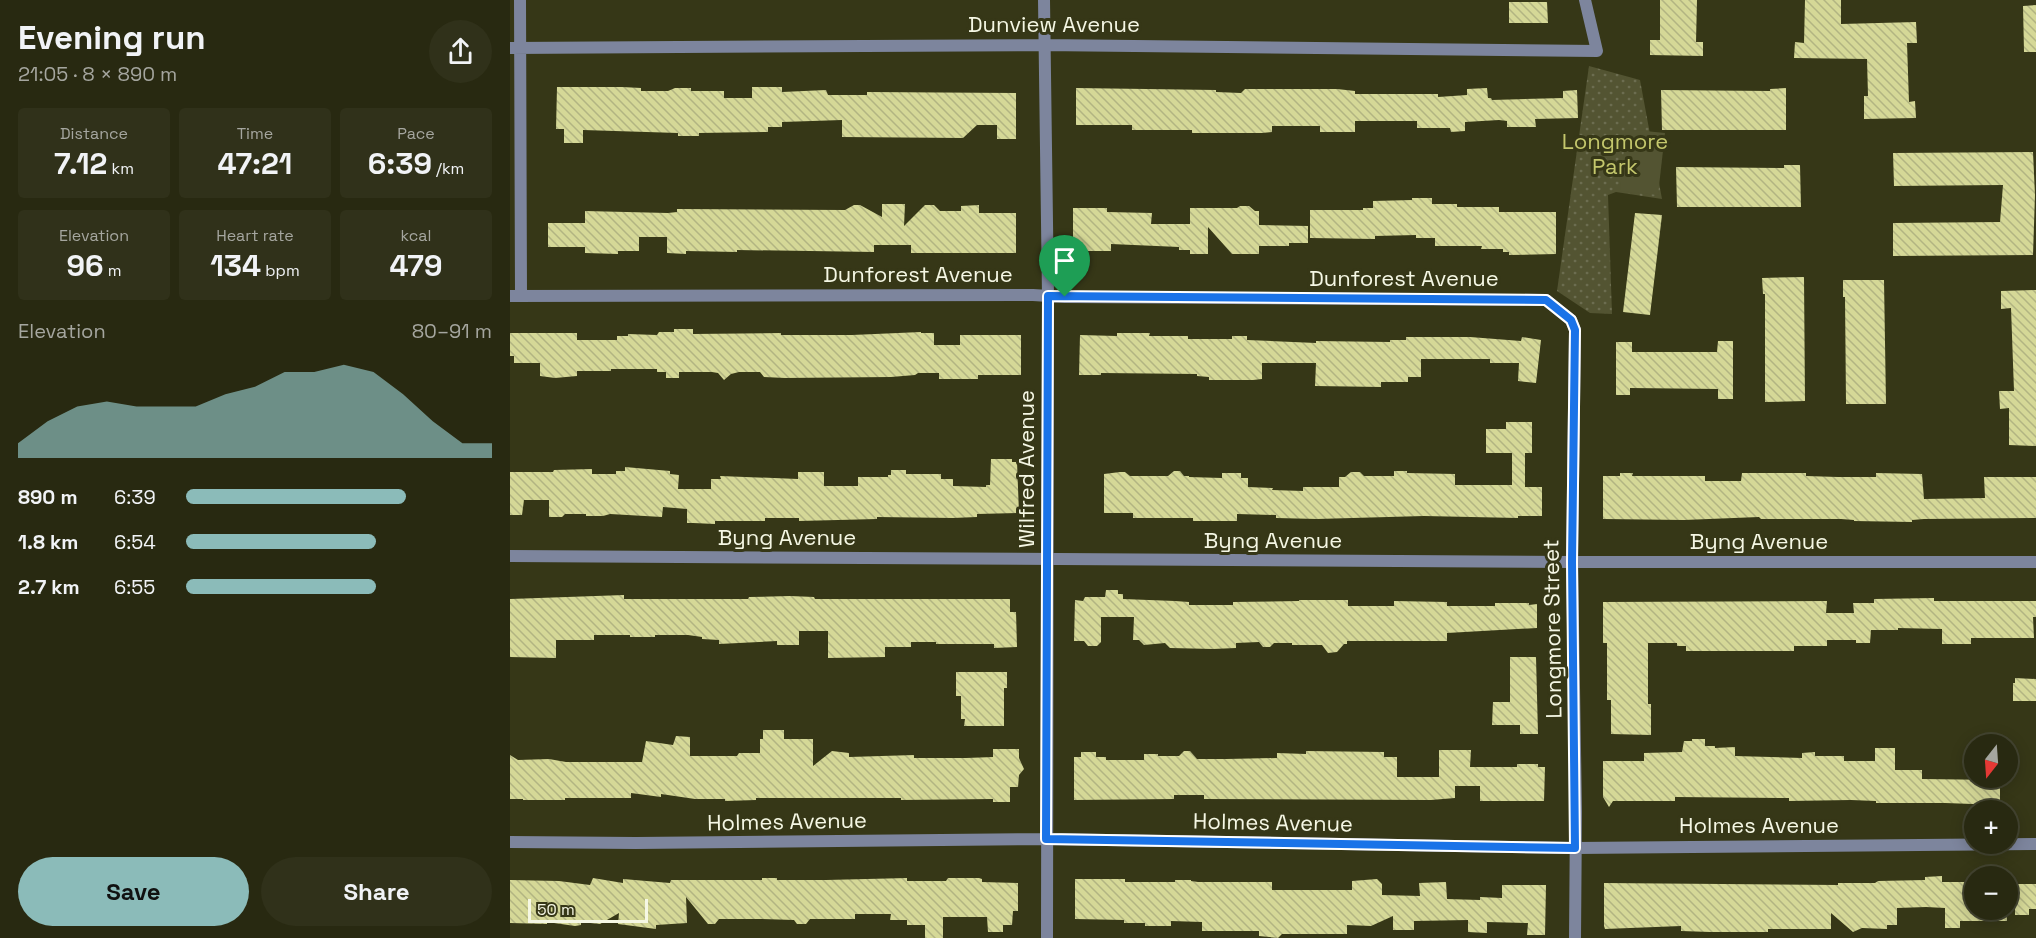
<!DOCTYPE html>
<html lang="en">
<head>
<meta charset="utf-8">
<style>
  :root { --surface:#282911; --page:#30311a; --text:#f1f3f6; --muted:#a5a69f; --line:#444531; --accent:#8bbbb9 }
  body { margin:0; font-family:"Space Grotesk",sans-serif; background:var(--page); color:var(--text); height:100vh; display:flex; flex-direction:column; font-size:22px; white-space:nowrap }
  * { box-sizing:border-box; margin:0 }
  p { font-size:20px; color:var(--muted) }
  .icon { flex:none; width:33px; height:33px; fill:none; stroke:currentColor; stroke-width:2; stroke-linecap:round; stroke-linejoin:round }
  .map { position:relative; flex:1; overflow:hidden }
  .side { display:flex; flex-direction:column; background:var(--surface); width:510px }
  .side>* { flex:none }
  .needle { width:39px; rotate:197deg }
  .tools { position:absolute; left:1454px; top:734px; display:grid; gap:12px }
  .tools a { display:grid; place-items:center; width:54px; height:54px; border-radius:50%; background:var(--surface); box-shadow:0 3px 15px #0003,0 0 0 2px var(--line); font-size:30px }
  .scale { position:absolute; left:18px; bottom:15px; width:120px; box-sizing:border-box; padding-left:6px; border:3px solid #f5f7e4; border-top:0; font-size:16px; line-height:21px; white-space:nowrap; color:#f5f7e4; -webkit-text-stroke:4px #363717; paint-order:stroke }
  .pin { position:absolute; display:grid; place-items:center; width:51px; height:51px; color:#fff; margin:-62px -26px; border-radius:50% 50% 50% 0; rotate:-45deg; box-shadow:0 0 6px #0007 }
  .pin .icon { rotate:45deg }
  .round { display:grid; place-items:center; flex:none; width:63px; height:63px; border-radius:32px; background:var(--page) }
  .headline { display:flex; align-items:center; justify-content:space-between; height:102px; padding:0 18px }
  h1 { font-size:33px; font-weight:700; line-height:45px }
  .stats { display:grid; grid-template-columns:repeat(3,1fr); gap:9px; height:102px; padding:6px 18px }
  .stats div { display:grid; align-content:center; border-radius:6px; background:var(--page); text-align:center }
  .stats b { font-size:30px; font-weight:700 }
  .stats small { font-size:16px; font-weight:400 }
  .stats p { font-size:16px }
  .chart { height:168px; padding:12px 18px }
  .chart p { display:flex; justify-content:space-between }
  .chart svg { width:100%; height:108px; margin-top:6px; fill:var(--accent); opacity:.7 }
  .cta { display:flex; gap:12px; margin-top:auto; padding:12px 18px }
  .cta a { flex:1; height:69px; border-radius:36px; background:var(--accent); color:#111; font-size:24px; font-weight:700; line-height:69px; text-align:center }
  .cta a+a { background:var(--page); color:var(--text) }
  ul { padding:0 18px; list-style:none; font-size:20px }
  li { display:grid; grid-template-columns:96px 72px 1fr; align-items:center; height:45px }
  li i { height:15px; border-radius:8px; background:var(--accent) }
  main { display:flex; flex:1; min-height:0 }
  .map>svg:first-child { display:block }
</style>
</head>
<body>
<main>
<section class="side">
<div class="headline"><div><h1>Evening run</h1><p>21:05 · 8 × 890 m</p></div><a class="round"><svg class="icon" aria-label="share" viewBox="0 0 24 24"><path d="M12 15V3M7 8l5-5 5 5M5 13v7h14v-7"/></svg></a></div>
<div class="stats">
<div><p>Distance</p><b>7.12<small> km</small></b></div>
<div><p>Time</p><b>47:21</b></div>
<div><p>Pace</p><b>6:39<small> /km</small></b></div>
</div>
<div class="stats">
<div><p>Elevation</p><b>96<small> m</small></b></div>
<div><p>Heart rate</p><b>134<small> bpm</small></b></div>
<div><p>kcal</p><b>479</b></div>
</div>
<div class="chart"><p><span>Elevation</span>80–91 m</p>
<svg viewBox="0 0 160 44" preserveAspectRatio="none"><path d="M0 44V38L10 29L20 23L30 21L40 23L50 23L60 23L70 18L80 15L90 9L100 9L110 6L120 9L130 18L140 29L150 38L160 38V44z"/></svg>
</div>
<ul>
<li><b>890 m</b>6:39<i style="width:72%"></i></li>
<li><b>1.8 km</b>6:54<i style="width:62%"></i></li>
<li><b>2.7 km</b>6:55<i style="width:62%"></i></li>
</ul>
<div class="cta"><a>Save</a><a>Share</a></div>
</section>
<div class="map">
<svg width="1526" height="938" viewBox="0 0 1526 938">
  <defs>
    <pattern id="grass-dots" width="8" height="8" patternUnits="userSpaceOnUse" patternTransform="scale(1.5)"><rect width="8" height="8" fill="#535432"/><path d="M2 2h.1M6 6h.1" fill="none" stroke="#6c6d50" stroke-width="1.8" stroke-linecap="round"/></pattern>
    <pattern id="building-back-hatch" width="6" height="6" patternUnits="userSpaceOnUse" patternTransform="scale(1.5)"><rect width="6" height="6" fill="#d5d897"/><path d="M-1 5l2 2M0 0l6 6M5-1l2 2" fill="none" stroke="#b2b482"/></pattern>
  </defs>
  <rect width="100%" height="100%" fill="#363717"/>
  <path fill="url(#grass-dots)" d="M1079,66L1130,80L1152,199L1106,192L1098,195L1102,314L1080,313L1047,291Z"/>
  <path fill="#535432" d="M1116,129L1155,133L1148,195L1110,191Z"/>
  <path fill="url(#building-back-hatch)" d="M1150,0H1187L1186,42H1193V56L1140,55V40H1150Z
    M1295,0H1331V24L1406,22L1407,43H1397L1399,102L1405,101L1406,118L1354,119V96H1358L1357,59L1284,58L1285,42L1294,43Z
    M999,2H1037L1038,23H999Z
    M1526,5V52H1514L1513,6Z
    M47,87H112L131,88V91H158L165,88H181V91H214V98H242V87H272V92L316,90L318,95H357V92L506,93V139H487V125H467L453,138L332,137V120L272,122V127H258V132L189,133V136H168V133L73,130V143H54V129H46Z
    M566,88L706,90V92L731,93L735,89H827L845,91V94H928V97L957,95V89L977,88L978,98H981L982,100L1053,98V91L1067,90L1068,118L1025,119L1026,127H997V121L989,120L955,122V131L941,132L940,128H907V121H845V132H810V126H762V132L752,133H682V130H622V125H566Z
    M1276,88V130H1152L1151,90L1260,91V89Z
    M1523,152L1525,195L1523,255L1383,256V223L1490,222L1493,185L1384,186L1383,153Z
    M1274,165H1290L1291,207H1167L1166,167L1274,168Z
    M902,198H922V204H947V207H989V212H1046V254L999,255V252H993V249H971L972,246H925V238H906V235L865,236V239L800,238V210H853V208H863V201L902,200Z
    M372,204H395L394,226L415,205H424L430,211H451V206L469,205V213H506V253H401V245H364V252L227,250V252L176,251V254L157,253V237H129V251H108V254L75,253V247H38V223H75V211L158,213L167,212V209L335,210L344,205H350L372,217Z
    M730,206H739L745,211H749V225L798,226V243H779V246H749V254H722L698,227V254H680V250H669V247L601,244V251H563V208H597V212L642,213L641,224H680V208H727Z
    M1125,213L1152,215L1140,315L1113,312Z
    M1294,277L1295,401L1255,402V294H1253L1252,278Z
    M1333,280H1374L1376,404H1336L1335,297H1333Z
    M1526,290V446L1499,445V408L1490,409L1489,391H1504L1501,308L1491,309V291Z
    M164,329H183V334L271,333V335H342L411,332V333H424V345H450V335H511V375H468V379H429V373H408L405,375L381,377L275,378L254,377L250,372H229L221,374L214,380L208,373L202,372H169V378H156V372H147V369H101V371H67V376L45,378L30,376V363H4V356H0V333H67V340H107V336H118V334L147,335L149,332H164Z
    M607,333H640L639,336H678V339H722V336H737V340L806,343V341L880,342V340H896V337H960L1011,341L1012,337L1031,340L1026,383L1008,381L1009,363H980V359H911V377H898V382H871V387L805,386L806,363H752V379L743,380H699V377L687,376V374L591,373V375H569L570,335L607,336Z
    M1208,341H1223V399H1208V389L1120,388V395H1106V342H1122V352H1207Z
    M996,422H1022V453H1015V487H1032V516H1008V518L914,516L807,519L766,518V515L727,514V521H683V518H623V513H594V474L610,472H615L620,476H658L664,471H670L674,476H679V477L712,478V473H731V478H738V487L763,488L762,490L793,491V487H829V477H835L841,472H850L854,476H884V471H897V473L945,474V485H1002V453H976V429H996Z
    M481,459H502V462H507L509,513L467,514V517L443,518L367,517V519L289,521V518H255V521H205V524L183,523H177V509L153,507L152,517L100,514L93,516H76V514H55L52,517H39V500H14L12,515H0V472H43L44,470L82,469V474H106V471H115V467L160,471V474L169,475L168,489H201V479H211L210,476L288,479V472H314V486H348V477H378V475H381V470H396V474H431V479H443V486L476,487V485H480Z
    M1110,473H1123L1122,476H1195V481H1231L1232,473H1296V476L1328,477H1366V473L1412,474L1414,499L1475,498L1474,477H1526V518L1414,519L1402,520V522L1344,521V520L1331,519H1251L1249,517L1174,520L1093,519V476H1110Z
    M596,590H608V594H613V599L665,601L679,602V605H723V602L789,601V600H838V606H884V601L937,602V606H985V603H1019V605L1027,604V628L937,633V641H837V644H834L827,652L818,653L812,645H782V643H764L760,647H753L749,642L726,643V648L703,649L660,648L655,643L634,645L629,640H623L624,617H591V642L587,646H578L574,641H564L565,600L573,601L575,597H595Z
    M114,595V599H238L239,597L280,596L304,597L305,599H500V612H506L507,647L484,648V644H426V642H401V647H375V657L318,658V631H289V645H267V641L209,644V640L192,639V637L178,635H145V637H120V635H84V640H46V658L0,657V599Z
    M1424,598V601H1526V617H1523L1524,638H1461V644H1432V629L1388,628V630H1361L1360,643H1346V640H1317V646H1284V651H1176V646H1167V643H1138V704H1141V735L1101,734V700H1097V643H1093V602L1317,601L1316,613H1344L1343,603H1364V599Z
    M1000,657H1026L1028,734H1010V725H982L983,702H1000Z
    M446,672H497V688H494V726H454L455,719H451V696H446Z
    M1505,678L1526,679V701H1503V683H1505Z
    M253,730H274V739H303V766L322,751L339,753V757L404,755V758H456L483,757V749H509V758L514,769L509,775L508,787H500V802H483V799L391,800V798H246V800L215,801V799H185L151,794V797L121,793V798H55V800H13V799H0V755L8,760L39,759L56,762H132L136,741L163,745L166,736L180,737V756H227L229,753H250V739H253Z
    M1182,739H1195V746H1205V748L1225,747V756L1292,758V753L1305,752V756H1334V761H1365V748H1385V770H1412V779L1490,780V805L1435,803H1366V801L1341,800L1279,801V798L1165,797V801H1103L1099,807L1093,797V761H1134V753L1172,752L1174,741H1182Z
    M929,750H961L960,767H1007V764H1028V767H1035L1034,801H970V786H945V798L921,800L694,799V795H664V799L564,800V757H571V752H586V757H596V760H634V754H648V756H669L674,751H680L687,759H716L767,758V753L796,754V751L874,752V757H887V777H929Z
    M1432,876V882H1459V909H1496L1497,921H1450V928H1435V908L1416,907L1387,908V925H1377V929L1352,928L1343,932L1321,913V929H1258V932H1200L1171,931V926L1095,929L1094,926V883L1328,885V883H1365L1368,881L1415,880V877Z
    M83,878L113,883V879L160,883L161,880H252V878H267V880H316L397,878V881H436L438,878H469L472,879V882L508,883V911H503L502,925H493V932H478L477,917H433V938H415V925H397V920H380L381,914H345V919H300L296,924H287L284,920L252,919H209L205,924H198L176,897L177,923L146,925V929L108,924L109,913L90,924L71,922V925L65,926L37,922V924L0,923V880L49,881L80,885Z
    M565,879H615V882H665V880H681V881L688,882H762V890H842V881L867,879L872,884V895L910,896L909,883L936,882L937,899L970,900V897L992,898V885H1036L1035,935H1017L1018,923L977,922V933L958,932V920L904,921V930H883V916L861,926L837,925V934H772L768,938L749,936V931H692V922L661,921V926H635V923H614V920L565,919Z
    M1505,884H1526V909H1519V915H1505Z"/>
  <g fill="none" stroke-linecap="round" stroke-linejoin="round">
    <path stroke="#7d859d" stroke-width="12" d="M10,0L11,296
      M534,0L538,296L537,938
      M0,48L533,45L1087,51L1075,0
      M0,296L523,295L555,297L1036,300L1061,320L1065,330L1062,562L1066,812L1065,938
      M0,556L1062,562H1526
      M0,842L126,843L536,839L1065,848L1526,844"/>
  </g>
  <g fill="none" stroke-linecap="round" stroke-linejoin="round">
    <defs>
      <path id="route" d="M538,296L1036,300L1061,320L1065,330L1062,562L1065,848L536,839Z"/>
    </defs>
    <use href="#route" stroke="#fff" stroke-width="12"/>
    <use href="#route" stroke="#1a73e8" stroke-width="8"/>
  </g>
  <g text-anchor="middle" stroke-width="6" stroke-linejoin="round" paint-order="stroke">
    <g font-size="22" fill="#f5f7e4" stroke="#363717">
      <text x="544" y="32">Dunview Avenue</text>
      <text x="408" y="282">Dunforest Avenue</text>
      <text x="894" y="286">Dunforest Avenue</text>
      <text transform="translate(516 469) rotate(-90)" y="8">Wilfred Avenue</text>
      <text x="277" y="545">Byng Avenue</text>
      <text x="763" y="548">Byng Avenue</text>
      <text x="1249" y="549">Byng Avenue</text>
      <text transform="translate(1042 629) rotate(-91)" y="8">Longmore Street</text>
      <text transform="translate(277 821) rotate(-1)" y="8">Holmes Avenue</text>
      <text transform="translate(763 822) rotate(1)" y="8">Holmes Avenue</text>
      <text x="1249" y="833">Holmes Avenue</text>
    </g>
    <g font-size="22" fill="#c4c76c" stroke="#363717">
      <text x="1105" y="149">Longmore<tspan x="1105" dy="25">Park</tspan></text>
    </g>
  </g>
</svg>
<div class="tools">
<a><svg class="needle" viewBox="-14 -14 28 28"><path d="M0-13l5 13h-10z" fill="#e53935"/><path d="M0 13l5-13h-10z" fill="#a5a69f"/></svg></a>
<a>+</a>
<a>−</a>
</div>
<div class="scale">50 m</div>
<div class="pin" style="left:555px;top:297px;background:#1e9e55"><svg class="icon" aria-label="arrive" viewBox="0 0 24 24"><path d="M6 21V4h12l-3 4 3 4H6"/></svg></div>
</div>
</main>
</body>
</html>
